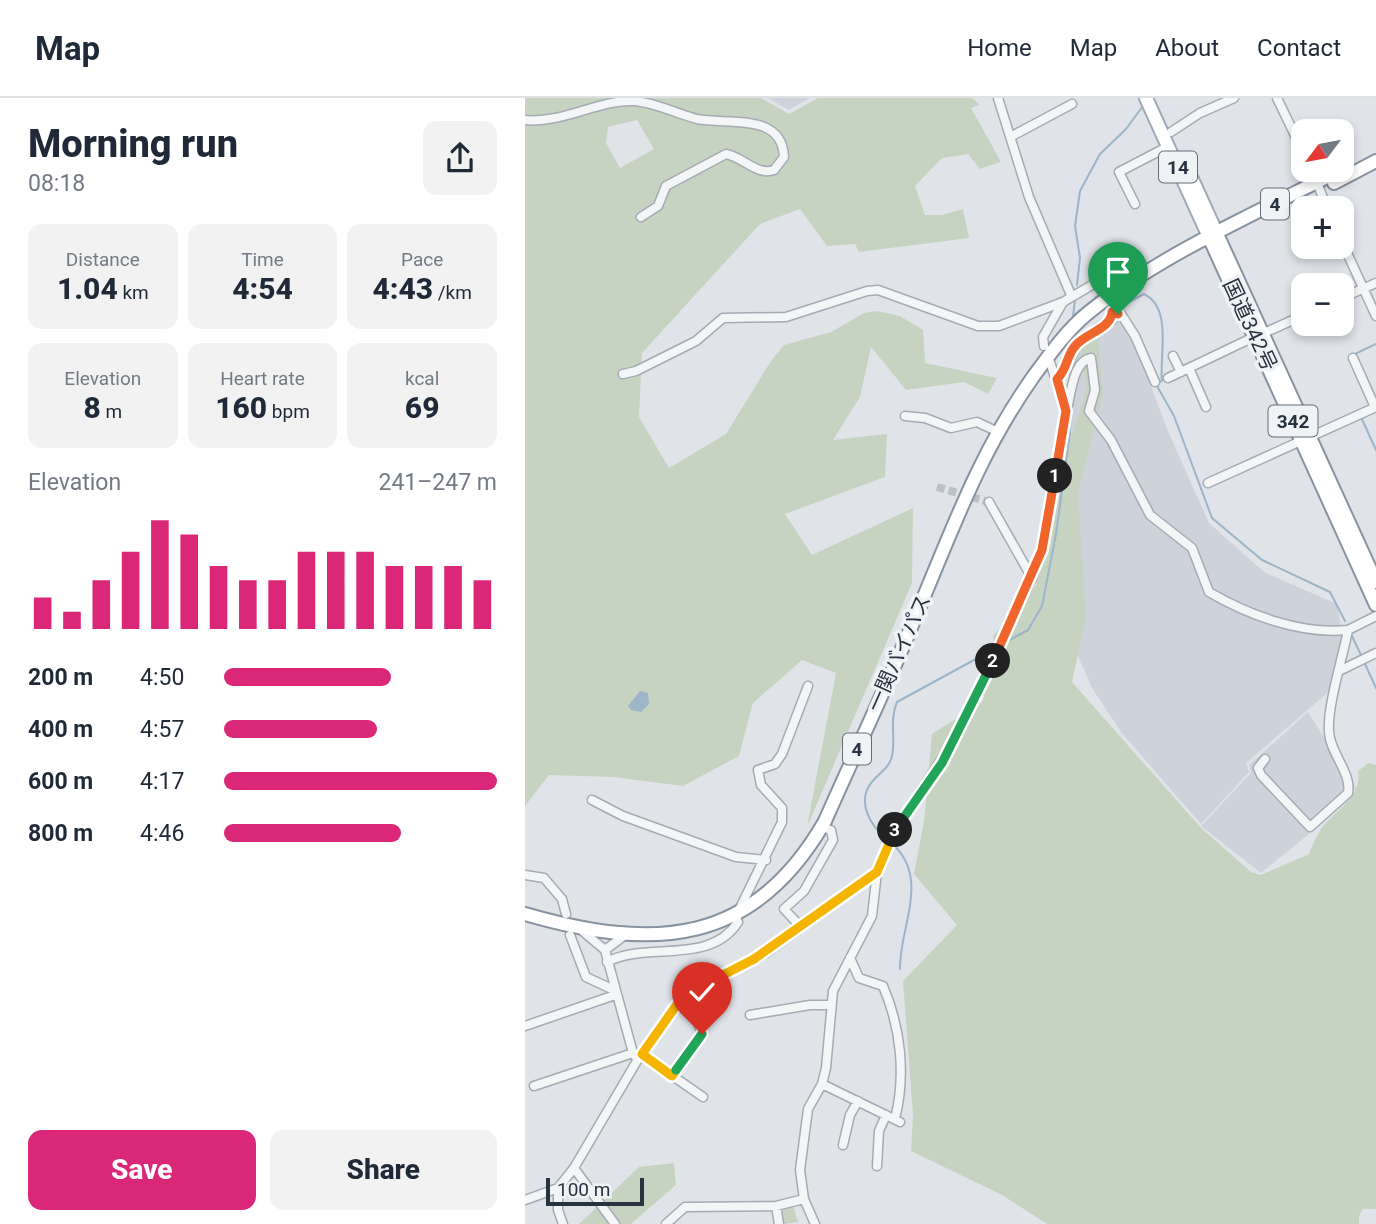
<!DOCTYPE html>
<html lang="en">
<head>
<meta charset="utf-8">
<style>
  :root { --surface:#fff; --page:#f2f2f3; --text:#1f2937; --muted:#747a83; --line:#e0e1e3; --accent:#db2777 }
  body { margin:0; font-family:Roboto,"Noto Sans JP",sans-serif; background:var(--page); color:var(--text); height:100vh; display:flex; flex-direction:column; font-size:26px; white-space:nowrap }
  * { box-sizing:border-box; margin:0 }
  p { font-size:23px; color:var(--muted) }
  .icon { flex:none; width:38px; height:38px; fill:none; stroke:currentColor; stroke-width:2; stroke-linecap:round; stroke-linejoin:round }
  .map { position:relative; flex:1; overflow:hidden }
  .sheet { display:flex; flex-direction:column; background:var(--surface); width:525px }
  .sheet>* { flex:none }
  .needle { width:46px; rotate:238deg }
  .controls { position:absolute; left:766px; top:21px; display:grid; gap:14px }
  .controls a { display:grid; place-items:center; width:63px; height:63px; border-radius:14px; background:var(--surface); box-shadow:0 4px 10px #0003; font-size:35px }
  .scale { position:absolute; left:21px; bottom:18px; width:98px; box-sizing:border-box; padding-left:7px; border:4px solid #283341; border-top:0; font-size:19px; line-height:24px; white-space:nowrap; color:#283341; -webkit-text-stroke:5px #f0f3f6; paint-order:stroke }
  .pin { position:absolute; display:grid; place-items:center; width:60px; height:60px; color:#fff; margin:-72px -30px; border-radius:50% 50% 50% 0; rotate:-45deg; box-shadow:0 0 7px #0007 }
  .pin .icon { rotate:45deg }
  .km { position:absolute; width:35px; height:35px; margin:-18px; border-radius:50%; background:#222; color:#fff; font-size:19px; line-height:35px; text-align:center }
  .round { display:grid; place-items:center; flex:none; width:74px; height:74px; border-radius:14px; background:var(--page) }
  .summary { display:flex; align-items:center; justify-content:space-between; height:119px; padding:0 28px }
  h1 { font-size:38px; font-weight:800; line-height:52px }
  .figures { display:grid; grid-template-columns:repeat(3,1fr); gap:10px; height:119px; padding:7px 28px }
  .figures div { display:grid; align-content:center; border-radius:14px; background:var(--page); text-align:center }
  .figures b { font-size:30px; font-weight:800 }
  .figures small { font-size:19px; font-weight:400 }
  .figures p { font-size:19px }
  .chart { height:196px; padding:14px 28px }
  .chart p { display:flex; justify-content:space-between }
  .chart svg { width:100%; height:126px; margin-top:7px; stroke:var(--accent); stroke-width:6 }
  .primary-button { display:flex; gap:14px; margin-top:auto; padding:14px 28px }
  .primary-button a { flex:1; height:80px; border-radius:14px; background:var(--accent); color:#fff; font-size:28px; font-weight:800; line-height:80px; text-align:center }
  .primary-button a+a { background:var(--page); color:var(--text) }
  ul { padding:0 28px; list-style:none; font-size:23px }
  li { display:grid; grid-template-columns:112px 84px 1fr; align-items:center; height:52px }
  li i { height:18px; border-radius:9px; background:var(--accent) }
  header { display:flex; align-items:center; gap:42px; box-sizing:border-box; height:98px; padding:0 35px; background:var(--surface); border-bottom:2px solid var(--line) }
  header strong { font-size:33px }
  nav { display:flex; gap:38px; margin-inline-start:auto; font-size:24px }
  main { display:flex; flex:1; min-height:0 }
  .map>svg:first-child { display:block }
</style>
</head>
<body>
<header>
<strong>Map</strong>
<nav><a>Home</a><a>Map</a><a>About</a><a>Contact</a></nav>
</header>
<main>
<section class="sheet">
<div class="summary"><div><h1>Morning run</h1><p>08:18</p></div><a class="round"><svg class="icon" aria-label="share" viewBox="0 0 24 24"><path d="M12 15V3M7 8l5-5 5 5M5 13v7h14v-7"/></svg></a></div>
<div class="figures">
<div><p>Distance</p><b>1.04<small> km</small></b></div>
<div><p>Time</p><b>4:54</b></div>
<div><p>Pace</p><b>4:43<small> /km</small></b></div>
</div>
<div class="figures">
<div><p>Elevation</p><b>8<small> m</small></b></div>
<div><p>Heart rate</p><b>160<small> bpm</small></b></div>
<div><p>kcal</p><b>69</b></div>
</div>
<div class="chart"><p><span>Elevation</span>241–247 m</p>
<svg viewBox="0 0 160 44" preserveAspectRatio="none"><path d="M5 44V33M15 44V38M25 44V27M35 44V17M45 44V6M55 44V11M65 44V22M75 44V27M85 44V27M95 44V17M105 44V17M115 44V17M125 44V22M135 44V22M145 44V22M155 44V27"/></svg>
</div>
<ul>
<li><b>200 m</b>4:50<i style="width:61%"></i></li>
<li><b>400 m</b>4:57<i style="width:56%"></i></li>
<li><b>600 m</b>4:17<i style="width:100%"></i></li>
<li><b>800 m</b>4:46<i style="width:65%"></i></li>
</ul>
<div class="primary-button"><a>Save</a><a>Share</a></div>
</section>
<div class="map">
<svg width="851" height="1126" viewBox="0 0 851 1126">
  <rect width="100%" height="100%" fill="#e0e4e9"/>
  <path fill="#ced3db" d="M243,0H285L264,12Z
    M594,219L608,240L642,331L684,425L739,474L812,506L818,541L807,591L721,665L724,674L676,726L596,634L567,590L534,514L544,304L554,250L588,227Z
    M783,614L831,690L785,735L736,775L676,728L726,675L724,667Z"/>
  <path fill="#c7d3c1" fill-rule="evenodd" d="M0,0H236L264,16L293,0H447L455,7L446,10L476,64L455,71L443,56L417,60L390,88L400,117H417L438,111L444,140L334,154L330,146L302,148L275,111L235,126L117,255L114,319L144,370L201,336L246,263L259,247L306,234L339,215L352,213L375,218L398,232L400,265L472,280L463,296L439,284L381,292L346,249L335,299L308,342L362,336L360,379L260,416L287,457L388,410L387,485L282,729L311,575L277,562L228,605L214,658L158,688L88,679L24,677L0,708ZM112,22L129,51L95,70L81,45L83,29Z
    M573,238L578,296L553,396L561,519L547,584L676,730L726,774L736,777L784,756C787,748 791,739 796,731C809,713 838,698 833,673L843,665L851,667V1111H838L834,1118V1126H522L477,1097L386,1053L388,1017L378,883L432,827L389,776L399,723L407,636L457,604L470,560L468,538L511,487L517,431L562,291L556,251Z
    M149,1065L151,1087L106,1126H54L114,1069Z
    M268,1107L273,1124L258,1126L255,1110Z"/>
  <path fill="#9bb5c9" d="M115,593L123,595L124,606L116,614L106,612L103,608Z"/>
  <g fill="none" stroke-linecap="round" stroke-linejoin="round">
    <path stroke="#9bb5c9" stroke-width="2" d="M552,187L555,160L550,128L555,93L575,56L601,31L618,8
      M596,208L619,196C648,210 634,259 637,283L634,284
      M548,218L575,196
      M548,218L550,202
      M830,256L851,246
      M632,288L649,318L687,420L737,462L805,494L820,523
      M836,319L851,352
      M826,536L836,557
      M479,545L503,532L517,508L531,436L545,335L544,312
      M840,566L851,590
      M361,740C346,728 333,707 344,688C351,676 364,672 367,658C371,639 364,623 372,604L471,550
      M365,744C407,778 374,829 375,871"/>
    <path stroke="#bbc1c7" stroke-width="8" stroke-dasharray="8 4" stroke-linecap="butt" d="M412,389L464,404"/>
    <defs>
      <path id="minor" d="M473,0L504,99L546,197
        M752,0L779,56
        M0,22C37,26 75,1 110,3C131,5 153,16 172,21C203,27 257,14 259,59L249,72C232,78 218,59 201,56L141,88L133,108L116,119
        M646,34L675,15L709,0
        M487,38L547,6
        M787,72L802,110
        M610,106L594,74L644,48
        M817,144L851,218
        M817,200L851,185
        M587,214L596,216L610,238L630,284
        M739,235L779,217
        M519,248L518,239L538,204
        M648,258L656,274
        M828,260L850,309
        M664,270L681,309
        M98,276L111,273L171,243L198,220L261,219L342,193L353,192L453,228H474L538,204L579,180L586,182L593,193
        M643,280L731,238
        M542,311C546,296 548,263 566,260L570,292L564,313L586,342L625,417L667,450L684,494C723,517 777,537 823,532
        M380,318L400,320L426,330L452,324L471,333
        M683,385L851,309
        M464,404L507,480
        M816,572L851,555
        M740,661L733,670L736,677L785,729L823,695C827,675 805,655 804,634C802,608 818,559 823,532L851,518
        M67,702L98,718L211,759L241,762
        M0,777L19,780L37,801L41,816
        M214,812L257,724V710L236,687L233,672L250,666L257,656L283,588
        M276,829L259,811L279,793L308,742L306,732L296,729
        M55,831L80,852
        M45,837L61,879L89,892
        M100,837L80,852L108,955L113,962
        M325,860L334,880L358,888C376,930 381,977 370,1021
        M82,864C121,843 185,868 213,824L210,816
        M225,917L285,907H306
        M0,928L90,897
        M116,956L178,999
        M147,978L177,936L169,913
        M297,986L375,1024
        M9,988L108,955
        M318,1047L325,1017L333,1003
        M352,1068L354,1033L361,1017
        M49,1070L90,1126
        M0,1102L33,1090
        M251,1108L254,1126
        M38,1126L33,1112V1090L49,1070L116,956L153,905L167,893L241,855L352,774
        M141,1126L160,1109L251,1108L279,1101
        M290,1126L279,1101L275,1072L283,1011L297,986L301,970L308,893L347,818L352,774L365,740L435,633L507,480L517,452L541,313L525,264"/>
      <path id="tertiary" d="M532,281L540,272L550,248L587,221L589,204"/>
      <path id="primary" d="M621,0L684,139
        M662,70L692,136"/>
      <path id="trunk" d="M809,85L851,63
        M692,136L851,484
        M684,139L851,507
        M0,816C128,853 228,849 300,723C330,655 362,588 390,520C427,433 453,357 508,279C525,256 541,233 563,215C633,158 735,113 816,72"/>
    </defs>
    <use href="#minor" stroke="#a5abb3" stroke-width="11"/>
    <use href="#tertiary" stroke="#a5abb3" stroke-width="13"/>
    <use href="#primary" stroke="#9fa9b5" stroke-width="16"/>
    <use href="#trunk" stroke="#8793a0" stroke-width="16"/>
    <use href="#minor" stroke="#f3f5f7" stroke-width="8"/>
    <use href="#tertiary" stroke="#f3f5f7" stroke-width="10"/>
    <use href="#primary" stroke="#fff" stroke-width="12"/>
    <use href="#trunk" stroke="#fff" stroke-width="12"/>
  </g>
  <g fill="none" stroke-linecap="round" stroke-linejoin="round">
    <defs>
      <path id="split-1" d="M530,378L541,313L532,281C543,271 541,257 551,247C561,235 586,231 587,214L593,216"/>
      <path id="split-2" d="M468,563L517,452L530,378"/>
      <path id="split-3" d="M370,732L417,665L468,563"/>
      <path id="split-4" d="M229,861L352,774L370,732"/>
      <path id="split-5" d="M151,972L147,978L117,956L153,905L167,893L229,861"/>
      <path id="split-6" d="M151,972L177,936"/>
    </defs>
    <use href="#split-1" stroke="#fff" stroke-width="14"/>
    <use href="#split-2" stroke="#fff" stroke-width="14"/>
    <use href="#split-3" stroke="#fff" stroke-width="14"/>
    <use href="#split-4" stroke="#fff" stroke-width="14"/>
    <use href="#split-5" stroke="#fff" stroke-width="14"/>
    <use href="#split-6" stroke="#fff" stroke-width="14"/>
    <use href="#split-1" stroke="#f0652b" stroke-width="9"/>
    <use href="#split-2" stroke="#f0652b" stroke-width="9"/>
    <use href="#split-3" stroke="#22a559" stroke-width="9"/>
    <use href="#split-4" stroke="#f5b400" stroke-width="9"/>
    <use href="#split-5" stroke="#f5b400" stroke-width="9"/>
    <use href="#split-6" stroke="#22a559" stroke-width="9"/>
  </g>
  <g text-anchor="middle" stroke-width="7" stroke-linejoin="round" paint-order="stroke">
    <g fill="#f0f3f6" stroke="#646d77" stroke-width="2">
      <rect x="634" y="53.5" width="38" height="31" rx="5"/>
      <rect x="736" y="90.5" width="28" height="31" rx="5"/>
      <rect x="743.5" y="307.5" width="49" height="31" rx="5"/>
      <rect x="318" y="635.5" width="28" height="31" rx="5"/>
    </g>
    <g font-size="19" font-weight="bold" fill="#283341">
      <text x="653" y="76">14</text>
      <text x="750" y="113">4</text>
      <text x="768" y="330">342</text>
      <text x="332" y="658">4</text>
    </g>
    <g font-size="21" fill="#283341" stroke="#f0f3f6">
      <text transform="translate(725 227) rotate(65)" y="7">国道342号</text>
      <text transform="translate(374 555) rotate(-66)" y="7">一関バイパス</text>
    </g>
  </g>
</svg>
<div class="controls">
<a><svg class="needle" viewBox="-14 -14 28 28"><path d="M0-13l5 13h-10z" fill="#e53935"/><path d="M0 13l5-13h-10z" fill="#747a83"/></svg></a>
<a>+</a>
<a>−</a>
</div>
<div class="scale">100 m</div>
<div class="pin" style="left:593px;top:216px;background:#1e9e55"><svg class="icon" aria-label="arrive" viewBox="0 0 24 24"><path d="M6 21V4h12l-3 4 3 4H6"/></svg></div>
<div class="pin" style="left:177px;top:936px;background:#d93025"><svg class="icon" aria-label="check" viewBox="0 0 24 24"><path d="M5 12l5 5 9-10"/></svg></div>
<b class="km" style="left:530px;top:378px">1</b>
<b class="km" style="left:468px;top:563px">2</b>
<b class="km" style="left:370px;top:732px">3</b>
</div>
</main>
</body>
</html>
